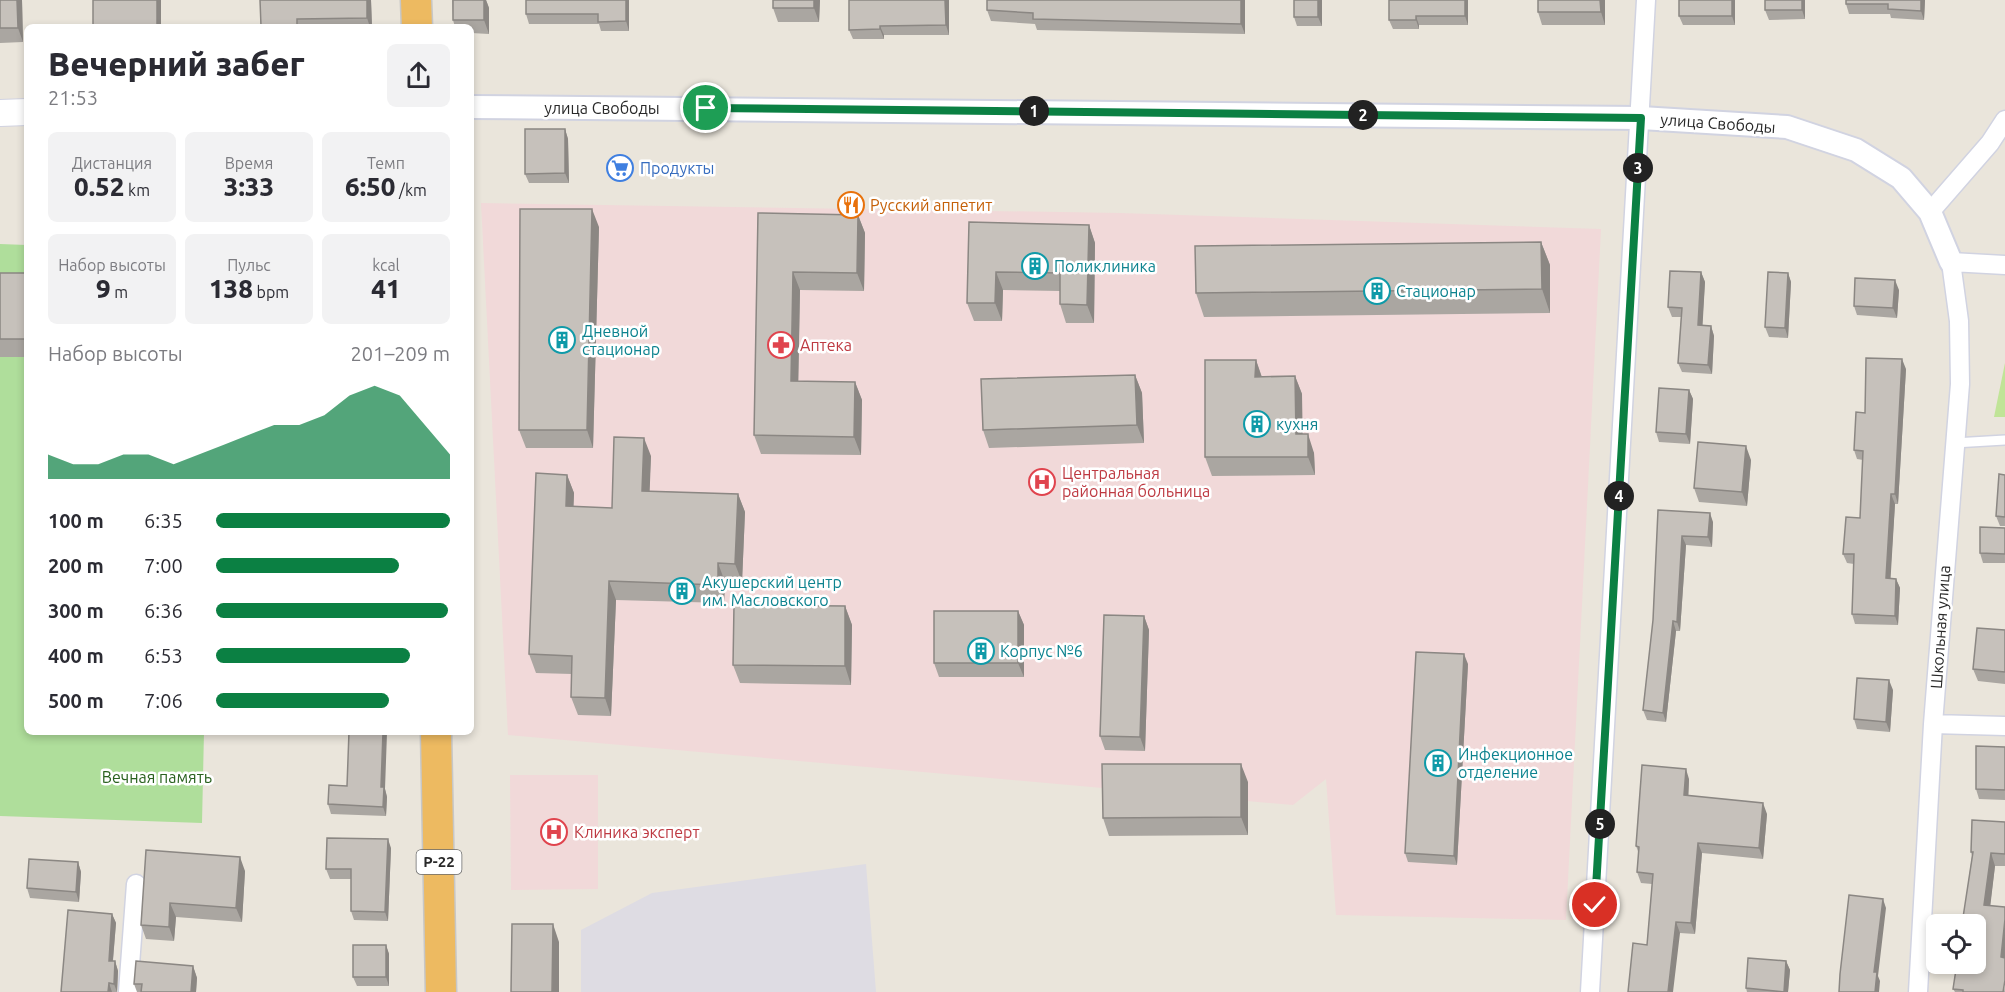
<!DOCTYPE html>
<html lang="ru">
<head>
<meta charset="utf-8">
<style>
  :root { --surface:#fff; --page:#f2f2f3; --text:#2b2b33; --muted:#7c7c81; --accent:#0b8043 }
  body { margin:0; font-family:Ubuntu,sans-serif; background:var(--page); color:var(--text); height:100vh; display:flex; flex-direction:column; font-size:22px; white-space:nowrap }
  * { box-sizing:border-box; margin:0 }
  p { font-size:20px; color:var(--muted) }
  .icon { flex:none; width:33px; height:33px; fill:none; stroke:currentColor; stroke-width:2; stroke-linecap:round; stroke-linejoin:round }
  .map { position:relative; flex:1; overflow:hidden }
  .side { position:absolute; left:24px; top:24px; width:450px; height:711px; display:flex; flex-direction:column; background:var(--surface); border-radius:9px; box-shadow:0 3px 9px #0003 }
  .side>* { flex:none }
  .fabs { position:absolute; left:1926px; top:914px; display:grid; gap:12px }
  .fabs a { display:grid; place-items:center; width:60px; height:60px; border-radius:9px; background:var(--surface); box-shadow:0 3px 9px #0003; font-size:30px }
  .pin { position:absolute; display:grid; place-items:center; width:51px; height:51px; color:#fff; margin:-26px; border:3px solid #fff; border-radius:50%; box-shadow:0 2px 6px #0007 }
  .km { position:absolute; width:30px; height:30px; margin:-15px; border-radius:50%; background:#222; color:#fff; font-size:16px; line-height:30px; text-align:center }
  .round { display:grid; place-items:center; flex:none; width:63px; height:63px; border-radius:9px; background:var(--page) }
  .headline { display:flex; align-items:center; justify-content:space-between; height:102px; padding:0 24px }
  h1 { font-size:33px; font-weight:800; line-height:45px }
  .metrics { display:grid; grid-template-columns:repeat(3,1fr); gap:9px; height:102px; padding:6px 24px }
  .metrics div { display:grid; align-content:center; border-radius:9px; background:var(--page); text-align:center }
  .metrics b { font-size:26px; font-weight:800 }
  .metrics small { font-size:16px; font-weight:400 }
  .metrics p { font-size:16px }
  .chart { height:168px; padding:12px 24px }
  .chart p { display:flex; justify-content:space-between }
  .chart svg { width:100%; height:108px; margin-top:6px; fill:var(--accent); opacity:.7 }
  ul { padding:0 24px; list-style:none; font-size:20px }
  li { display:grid; grid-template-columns:96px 72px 1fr; align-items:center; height:45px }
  li i { height:15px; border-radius:8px; background:var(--accent) }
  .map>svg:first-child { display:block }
</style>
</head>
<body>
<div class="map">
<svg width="2005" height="992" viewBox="0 0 2005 992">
  <rect width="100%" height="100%" fill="#eae5db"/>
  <path fill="#dedce3" d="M866,864L876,992H581V930L652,893Z"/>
  <path fill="#f1d9d9" d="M481,203L1120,213L1601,229L1566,920L1336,915L1326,779L1293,805L508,735Z
    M510,775H598V889L511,890Z"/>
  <path fill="#afde9b" d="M0,244L27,245V732H204L202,823L0,816Z"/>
  <path fill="#c0e497" d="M2005,363V417H1994Z"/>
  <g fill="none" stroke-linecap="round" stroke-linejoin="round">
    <defs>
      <path id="service" d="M1954,443L2005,440"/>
      <path id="minor" d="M1930,212L1990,143L2005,120
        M1933,724L2005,726
        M128,992L136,884
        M1590,992L1646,0
        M1918,992L1933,724L1960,384L1959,321L1951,262L2005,265"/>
      <path id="tertiary" d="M471,107L1641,118L1787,127L1856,150L1901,178L1930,212L1951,262"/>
      <path id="secondary" d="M0,113L27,112"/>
      <path id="trunk" d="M416,0L417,27
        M436,732L441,992"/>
    </defs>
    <use href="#service" stroke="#d1d3e1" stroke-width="12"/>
    <use href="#minor" stroke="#d1d3e1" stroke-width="21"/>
    <use href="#tertiary" stroke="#d1d3e1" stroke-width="26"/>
    <use href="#secondary" stroke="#d1d3e1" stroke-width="28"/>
    <use href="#trunk" stroke="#c7c7c7" stroke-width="33"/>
    <use href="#service" stroke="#fff" stroke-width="9"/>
    <use href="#minor" stroke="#fff" stroke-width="18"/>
    <use href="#tertiary" stroke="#fff" stroke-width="22"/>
    <use href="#secondary" stroke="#fff" stroke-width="26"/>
    <use href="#trunk" stroke="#edba61" stroke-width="30"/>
  </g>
  <path fill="#aaa6a1" d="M0,0H22L23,42L0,43Z
    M93,0H161V27H94Z
    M260,0H371L372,27H261Z
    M452,0H486L489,8V34L471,33V27H455L453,20Z
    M629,0V31H601L599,24H529L526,14Z
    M820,0L819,22H778L773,8Z
    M949,0V35H884V39H853L849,30Z
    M987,0H1245V34L1037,30L1035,24L991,21L987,10Z
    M1322,0V26H1297L1294,17Z
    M1468,0V25H1419V29H1393L1389,20Z
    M1538,0H1605V25H1542L1538,12Z
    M1679,0H1735V25H1683L1679,16Z
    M1805,0V19L1769,20L1765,10Z
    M1846,0H1925L1924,20L1891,18L1890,14H1849L1846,4Z
    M565,129L568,139L569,183H529L525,174Z
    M758,213L858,215L865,233L864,291L800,290L798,381L855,382L862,400L861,455L761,454L754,435Z
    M969,222L1089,225L1095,243L1094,323H1066L1060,304V291L1003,290L1002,321H974L967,303Z
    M599,227L593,448H526L519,430Z
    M1541,242L1550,265V313L1204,317L1196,293Z
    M1701,272L1705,282L1702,326H1711L1714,336L1712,374L1682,372L1678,363L1681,317H1672L1668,307Z
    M0,273H27V357H0Z
    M1788,273L1791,282L1788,338L1769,337L1765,327Z
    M1899,290L1897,318L1857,315L1854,306Z
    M1256,360L1262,377L1295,376L1302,394V434L1314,453L1315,475L1212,476L1205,457Z
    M1906,369L1898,504H1895L1890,578L1896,579L1900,588L1898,625L1855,624L1852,614L1854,564L1847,563L1843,554L1860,518L1863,460L1857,459L1854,450L1865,413Z
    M1135,375L1142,393L1144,443L989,448L983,430Z
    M1689,390L1693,399L1690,444L1659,442L1656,432Z
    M651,456L649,491L738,494L745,512L742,582H725L724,603L616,600L611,716L578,715L571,697L572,674L536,673L529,654L567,475L574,493L573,507L612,508Z
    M1751,460L1747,506L1699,502L1694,488Z
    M2005,475V526H2000L1996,516Z
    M1658,510L1713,522L1712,547L1686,545L1680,631H1676L1666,722L1647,720L1643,710L1653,620Z
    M2005,528V563H1983L1980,553Z
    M845,606L852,625L851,685L740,683L733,665Z
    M1018,611L1024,625V677H939L934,663Z
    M1144,616L1149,630L1145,751L1105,750L1100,736Z
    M2005,630V684L1978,681L1973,669Z
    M1468,664L1457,865L1408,862L1405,853Z
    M1893,690L1890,732L1857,729L1854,719Z
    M2005,747V800L1979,799L1976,789Z
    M1689,779L1688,796L1767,814L1763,859L1702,853L1695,934L1680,933L1647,945L1652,884L1641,883L1637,872L1639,854L1636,846Z
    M1248,782V835L1109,836L1103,818Z
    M385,789L387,797L386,816L331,814L328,804Z
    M2005,822V866H1995L1990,905L2005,992H1955L1953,989L1972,856L1971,852Z
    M391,848L388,921L354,920L351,911V879H330L326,869Z
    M146,850L245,871L242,922L176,917L174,941L146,939L141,925Z
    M78,862L81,872L79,902L30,898L27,888Z
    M112,914L116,923L113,961H115L118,971L117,992H61Z
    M386,945L389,954V986H357L353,977Z
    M1786,961L1790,970L1788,992H1747L1746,988Z
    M193,966L197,978L196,992H137L134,984Z"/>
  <path fill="#8b8783" d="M17,0H22L23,42L18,28Z
    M157,0H161V27H157Z
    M367,0H371L372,27H370L367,18Z
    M484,0H486L489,8V34L484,20Z
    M626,0H629V31L626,21Z
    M814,0H820L819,22L814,8Z
    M945,0H949V35L946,25Z
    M1241,0H1245V34L1241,24Z
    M1318,0H1322V26L1318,17Z
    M1465,0H1468V25L1465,16Z
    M1600,0H1605V25L1601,12Z
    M1732,0H1735V25L1732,16Z
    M1802,0H1805V19L1802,10Z
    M1921,0H1925L1924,20L1921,11Z
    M1416,16L1419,25V29L1416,20Z
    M880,26L884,35V39L880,29Z
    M565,129L568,139L569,183L565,173Z
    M592,209L599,227L593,448L587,430Z
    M858,215L865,233L864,291L857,273Z
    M1089,225L1095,243L1094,323L1087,305Z
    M1541,242L1550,265V313L1542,289Z
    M793,272L800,290L798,399L791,381Z
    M996,272L1003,290L1002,321L995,303Z
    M1701,272L1705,282L1702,335L1698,325Z
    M1788,273L1791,282L1788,338L1785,328Z
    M1895,280L1899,290L1897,318L1893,308Z
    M1711,326L1714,336L1712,374L1708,365Z
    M1902,359L1906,369L1898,504L1895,494Z
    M1256,360L1262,378L1255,377Z
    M1135,375L1142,393L1144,443L1137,425Z
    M1295,376L1302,394L1303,453L1296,434Z
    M855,382L862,400L861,455L854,437Z
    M1689,390L1693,399L1690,444L1686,434Z
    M1308,434L1314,453L1315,475L1308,457Z
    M644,438L651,456L649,509L642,491Z
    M1746,446L1751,460L1747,506L1742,492Z
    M567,475L574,493L573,525L566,506Z
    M738,494L745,512L742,582L735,564Z
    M1891,494L1895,504L1890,588L1886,578Z
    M1710,513L1713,522L1712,547L1708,537Z
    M1682,536L1686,545L1680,631L1677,622Z
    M718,563L725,582L724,603L718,585Z
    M1896,579L1900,588L1898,625L1895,616Z
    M609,581L616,600L611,716L605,698Z
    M845,606L852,625L851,685L845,666Z
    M1018,611L1024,625V677L1018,663Z
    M1144,616L1149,630L1145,751L1140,737Z
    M1673,621L1676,631L1666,722L1663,713Z
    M1464,654L1468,664L1457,865L1454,856Z
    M1889,680L1893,690L1890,732L1886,722Z
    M383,732L387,733L385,789L387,797L386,816L383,807L381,787Z
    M1241,764L1248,782V835L1241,817Z
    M1686,769L1689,779L1688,806L1684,795Z
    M1763,803L1767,814L1763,859L1759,848Z
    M388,839L391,848L388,921L385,912Z
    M1698,843L1702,853L1695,934L1691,923Z
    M1991,853L1995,866L1989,917L1984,905Z
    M240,857L245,871L242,922L236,908Z
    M78,862L81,872L79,902L76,892Z
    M1883,899L1886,908L1878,976L1880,981L1879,992H1875L1874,972Z
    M170,903L176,917L174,941L169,927Z
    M112,914L116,923L112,970L109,961Z
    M2005,919V968L2001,957Z
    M1676,922L1680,933L1673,992H1668Z
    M553,924L559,942V992H552Z
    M386,945L389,954V986L386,977Z
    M115,961L118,971L117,992L114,984Z
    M1786,961L1790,970L1788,992H1784Z
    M193,966L197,978L196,992H191Z
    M109,983L112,992H108Z"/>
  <path fill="#c6c1bb" stroke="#8b8783" stroke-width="1.5" d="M0,0H17L18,28H0Z
    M93,0H157V27H125L124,25L93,26Z
    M260,0H367V18L297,19V26H261Z
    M453,0H484V20H453Z
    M526,0H626V21L598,22V14H526Z
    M773,0H814V8H773Z
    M849,0H945L946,25L880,26V29L849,30Z
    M987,0H1241V24L1033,19V13L987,10Z
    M1294,0H1318V17H1294Z
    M1389,0H1465V16H1416V20H1389Z
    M1538,0H1600L1601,12H1538Z
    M1679,0H1732V16H1679Z
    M1765,0H1802V10H1765Z
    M1846,0H1921V11L1888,9V4H1846Z
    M525,129H565V173L525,174Z
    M520,209H592L587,430H519Z
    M758,213L858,215L857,273L793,272L791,381L855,382L854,437L754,435Z
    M969,222L1089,225L1087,305L1060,304V273L996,272L995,303H967Z
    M1541,242L1542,289L1196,293L1195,246Z
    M1670,271L1701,272L1698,325L1711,326L1708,365L1678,363L1682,308L1668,307Z
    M1768,272L1788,273L1785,328L1765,327Z
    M0,273H27V339H0Z
    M1855,278L1895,280L1893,308L1854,306Z
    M1866,358L1902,359L1895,494H1891L1886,578L1896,579L1895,616L1852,614L1854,554H1843L1846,517L1860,518L1863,451L1854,450L1856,412L1865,413Z
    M1205,360H1256L1255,377L1295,376L1296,434H1308V457H1205Z
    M1135,375L1137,425L983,430L981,379Z
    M1659,388L1689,390L1686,434L1656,432Z
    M614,437L644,438L642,491L738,494L735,564L718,563V585L609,581L605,698L571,697L572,656L529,654L536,473L567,475L566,506L612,508Z
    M1698,442L1746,446L1742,492L1694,488Z
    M1999,474L2005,475V517L1996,516Z
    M1658,510L1710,513L1708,537L1682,536L1677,622L1673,621L1663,713L1643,710L1653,620Z
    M1980,527L2005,528V554L1980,553Z
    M734,605L845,606V666L733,665Z
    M934,611H1018V663H934Z
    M1104,615L1144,616L1140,737L1100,736Z
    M1977,628L2005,630V672L1973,669Z
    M1416,652L1464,654L1454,856L1405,853Z
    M1857,678L1889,680L1886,722L1854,719Z
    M349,732H383L381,787H384L383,807L328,804L329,785L347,786Z
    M1976,746L2005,747V790L1976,789Z
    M1102,764H1241V817L1103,818Z
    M1642,765L1686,769L1684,795L1763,803L1759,848L1698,843L1691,923L1676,922L1668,992H1628L1633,943L1647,945L1653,874L1637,872L1639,847L1636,846Z
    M1972,820L2005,822V854L1991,853L1984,905L2005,907V919L2001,957L2005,958V980L2003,992H1963V990L1953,989L1957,963H1976V924H1962L1973,852H1971Z
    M327,838L388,839L385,912L351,911V869H326Z
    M146,850L240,857L236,908L170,903L169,927L141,925Z
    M29,859L78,862L76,892L27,888Z
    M1849,895L1883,899L1874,972H1877L1875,992H1839L1840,974Z
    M68,910L112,914L109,961H115L114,984L109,983L108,992H61Z
    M512,924H553L552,992H511Z
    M353,945H386V977H353Z
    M1748,958L1786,961L1784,992L1746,988Z
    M136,961L193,966L191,992H141L142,984H134Z"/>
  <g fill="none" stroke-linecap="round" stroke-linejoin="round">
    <defs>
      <path id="route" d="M706,108L1641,118L1595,905"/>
    </defs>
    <use href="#route" stroke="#fff" stroke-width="12"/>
    <use href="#route" stroke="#0b8043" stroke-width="8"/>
  </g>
  <defs>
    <symbol id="supermarket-ring" viewBox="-11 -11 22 22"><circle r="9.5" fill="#fff" stroke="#3f7fe0" stroke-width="1.5"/><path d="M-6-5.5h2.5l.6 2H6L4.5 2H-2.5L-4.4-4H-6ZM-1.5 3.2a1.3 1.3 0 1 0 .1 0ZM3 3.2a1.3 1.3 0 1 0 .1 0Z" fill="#3f7fe0"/></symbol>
    <symbol id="restaurant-ring" viewBox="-11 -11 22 22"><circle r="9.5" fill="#fff" stroke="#e8710a" stroke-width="1.5"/><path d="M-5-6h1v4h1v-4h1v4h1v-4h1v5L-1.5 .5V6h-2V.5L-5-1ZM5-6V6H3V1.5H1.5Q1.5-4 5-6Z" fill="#e8710a"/></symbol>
    <symbol id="building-ring" viewBox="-11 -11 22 22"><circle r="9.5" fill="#fff" stroke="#0f9aa8" stroke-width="1.5"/><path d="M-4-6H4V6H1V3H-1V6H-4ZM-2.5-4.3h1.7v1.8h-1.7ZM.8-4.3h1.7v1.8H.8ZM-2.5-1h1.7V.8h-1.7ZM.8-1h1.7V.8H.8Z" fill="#0f9aa8"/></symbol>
    <symbol id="pharmacy-ring" viewBox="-11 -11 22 22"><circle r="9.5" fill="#fff" stroke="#e0444e" stroke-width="1.5"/><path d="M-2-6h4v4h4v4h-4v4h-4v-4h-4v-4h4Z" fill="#e0444e"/></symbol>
    <symbol id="hospital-ring" viewBox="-11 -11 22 22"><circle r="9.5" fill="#fff" stroke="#e0444e" stroke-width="1.5"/><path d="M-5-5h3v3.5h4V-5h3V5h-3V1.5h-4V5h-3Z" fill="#e0444e"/></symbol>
  </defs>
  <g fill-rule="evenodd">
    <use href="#supermarket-ring" x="605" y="153" width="30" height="30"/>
    <use href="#restaurant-ring" x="836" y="190" width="30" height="30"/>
    <use href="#building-ring" x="1020" y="251" width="30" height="30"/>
    <use href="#building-ring" x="1362" y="276" width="30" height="30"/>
    <use href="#building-ring" x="547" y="325" width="30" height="30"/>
    <use href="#pharmacy-ring" x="766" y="330" width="30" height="30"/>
    <use href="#building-ring" x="1242" y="409" width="30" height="30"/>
    <use href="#hospital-ring" x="1027" y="467" width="30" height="30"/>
    <use href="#building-ring" x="667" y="576" width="30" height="30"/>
    <use href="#building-ring" x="966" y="636" width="30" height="30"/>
    <use href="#building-ring" x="1423" y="748" width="30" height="30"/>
    <use href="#hospital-ring" x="539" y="817" width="30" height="30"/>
  </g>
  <g text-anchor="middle" stroke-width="5" stroke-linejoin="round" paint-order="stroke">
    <rect fill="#fff" stroke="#696969" stroke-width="1.5" x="416.5" y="850" width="45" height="24" rx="4.5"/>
    <g font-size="15" font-weight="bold" fill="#292929">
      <text x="439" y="867">Р-22</text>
    </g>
    <g font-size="16" fill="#292929" stroke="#fff">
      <text x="602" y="114">улица Свободы</text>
      <text transform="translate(1718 123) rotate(4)" y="6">улица Свободы</text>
      <text transform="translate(1940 627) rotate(-86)" y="6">Школьная улица</text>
    </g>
    <g font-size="16" fill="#366cbe" stroke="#fff" text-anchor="start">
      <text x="640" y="174">Продукты</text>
    </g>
    <g font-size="16" fill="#c56008" stroke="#fff" text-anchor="start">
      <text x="870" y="211">Русский аппетит</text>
    </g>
    <g font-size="16" fill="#0d838f" stroke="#fff" text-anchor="start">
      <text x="1054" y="272">Поликлиника</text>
      <text x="1396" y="297">Стационар</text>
      <text x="582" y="337">Дневной<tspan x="582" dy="18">стационар</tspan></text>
      <text x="1276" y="430">кухня</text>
      <text x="702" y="588">Акушерский центр<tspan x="702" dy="18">им. Масловского</tspan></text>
      <text x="1000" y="657">Корпус №6</text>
      <text x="1458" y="760">Инфекционное<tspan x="1458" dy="18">отделение</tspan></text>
    </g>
    <g font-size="16" fill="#be3a42" stroke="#fff" text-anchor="start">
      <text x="800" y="351">Аптека</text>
      <text x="1062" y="479">Центральная<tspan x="1062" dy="18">районная больница</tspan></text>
      <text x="574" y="838">Клиника эксперт</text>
    </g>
    <g font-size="16" fill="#29611e" stroke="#fff">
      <text x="157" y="783">Вечная память</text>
    </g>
  </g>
</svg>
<div class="fabs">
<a><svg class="icon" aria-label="locate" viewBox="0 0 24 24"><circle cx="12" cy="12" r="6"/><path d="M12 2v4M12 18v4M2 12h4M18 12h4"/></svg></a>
</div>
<div class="pin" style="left:706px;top:108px;background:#1e9e55"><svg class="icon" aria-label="arrive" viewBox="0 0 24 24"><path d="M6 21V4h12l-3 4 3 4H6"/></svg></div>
<div class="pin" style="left:1595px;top:905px;background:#d93025"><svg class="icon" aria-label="check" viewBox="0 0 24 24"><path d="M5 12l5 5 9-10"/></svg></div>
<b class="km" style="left:1034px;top:111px">1</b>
<b class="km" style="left:1363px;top:115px">2</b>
<b class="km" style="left:1638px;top:168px">3</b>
<b class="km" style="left:1619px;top:496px">4</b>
<b class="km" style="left:1600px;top:824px">5</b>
<section class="side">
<div class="headline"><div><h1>Вечерний забег</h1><p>21:53</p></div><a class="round"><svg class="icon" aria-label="share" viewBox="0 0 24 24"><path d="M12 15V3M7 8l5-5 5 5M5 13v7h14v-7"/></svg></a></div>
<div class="metrics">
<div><p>Дистанция</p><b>0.52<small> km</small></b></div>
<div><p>Время</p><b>3:33</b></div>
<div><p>Темп</p><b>6:50<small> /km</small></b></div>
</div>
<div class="metrics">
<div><p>Набор высоты</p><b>9<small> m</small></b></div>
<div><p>Пульс</p><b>138<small> bpm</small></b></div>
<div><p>kcal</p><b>41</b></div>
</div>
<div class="chart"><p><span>Набор высоты</span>201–209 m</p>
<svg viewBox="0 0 160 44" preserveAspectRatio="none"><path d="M0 44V34L10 38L20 38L30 34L40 34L50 38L60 34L70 30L80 26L90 22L100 22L110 18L120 10L130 6L140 10L150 22L160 34V44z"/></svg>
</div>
<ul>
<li><b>100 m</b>6:35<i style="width:100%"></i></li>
<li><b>200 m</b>7:00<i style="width:78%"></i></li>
<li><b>300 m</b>6:36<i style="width:99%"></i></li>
<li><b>400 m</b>6:53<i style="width:83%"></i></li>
<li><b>500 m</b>7:06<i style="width:74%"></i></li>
</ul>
</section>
</div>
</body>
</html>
